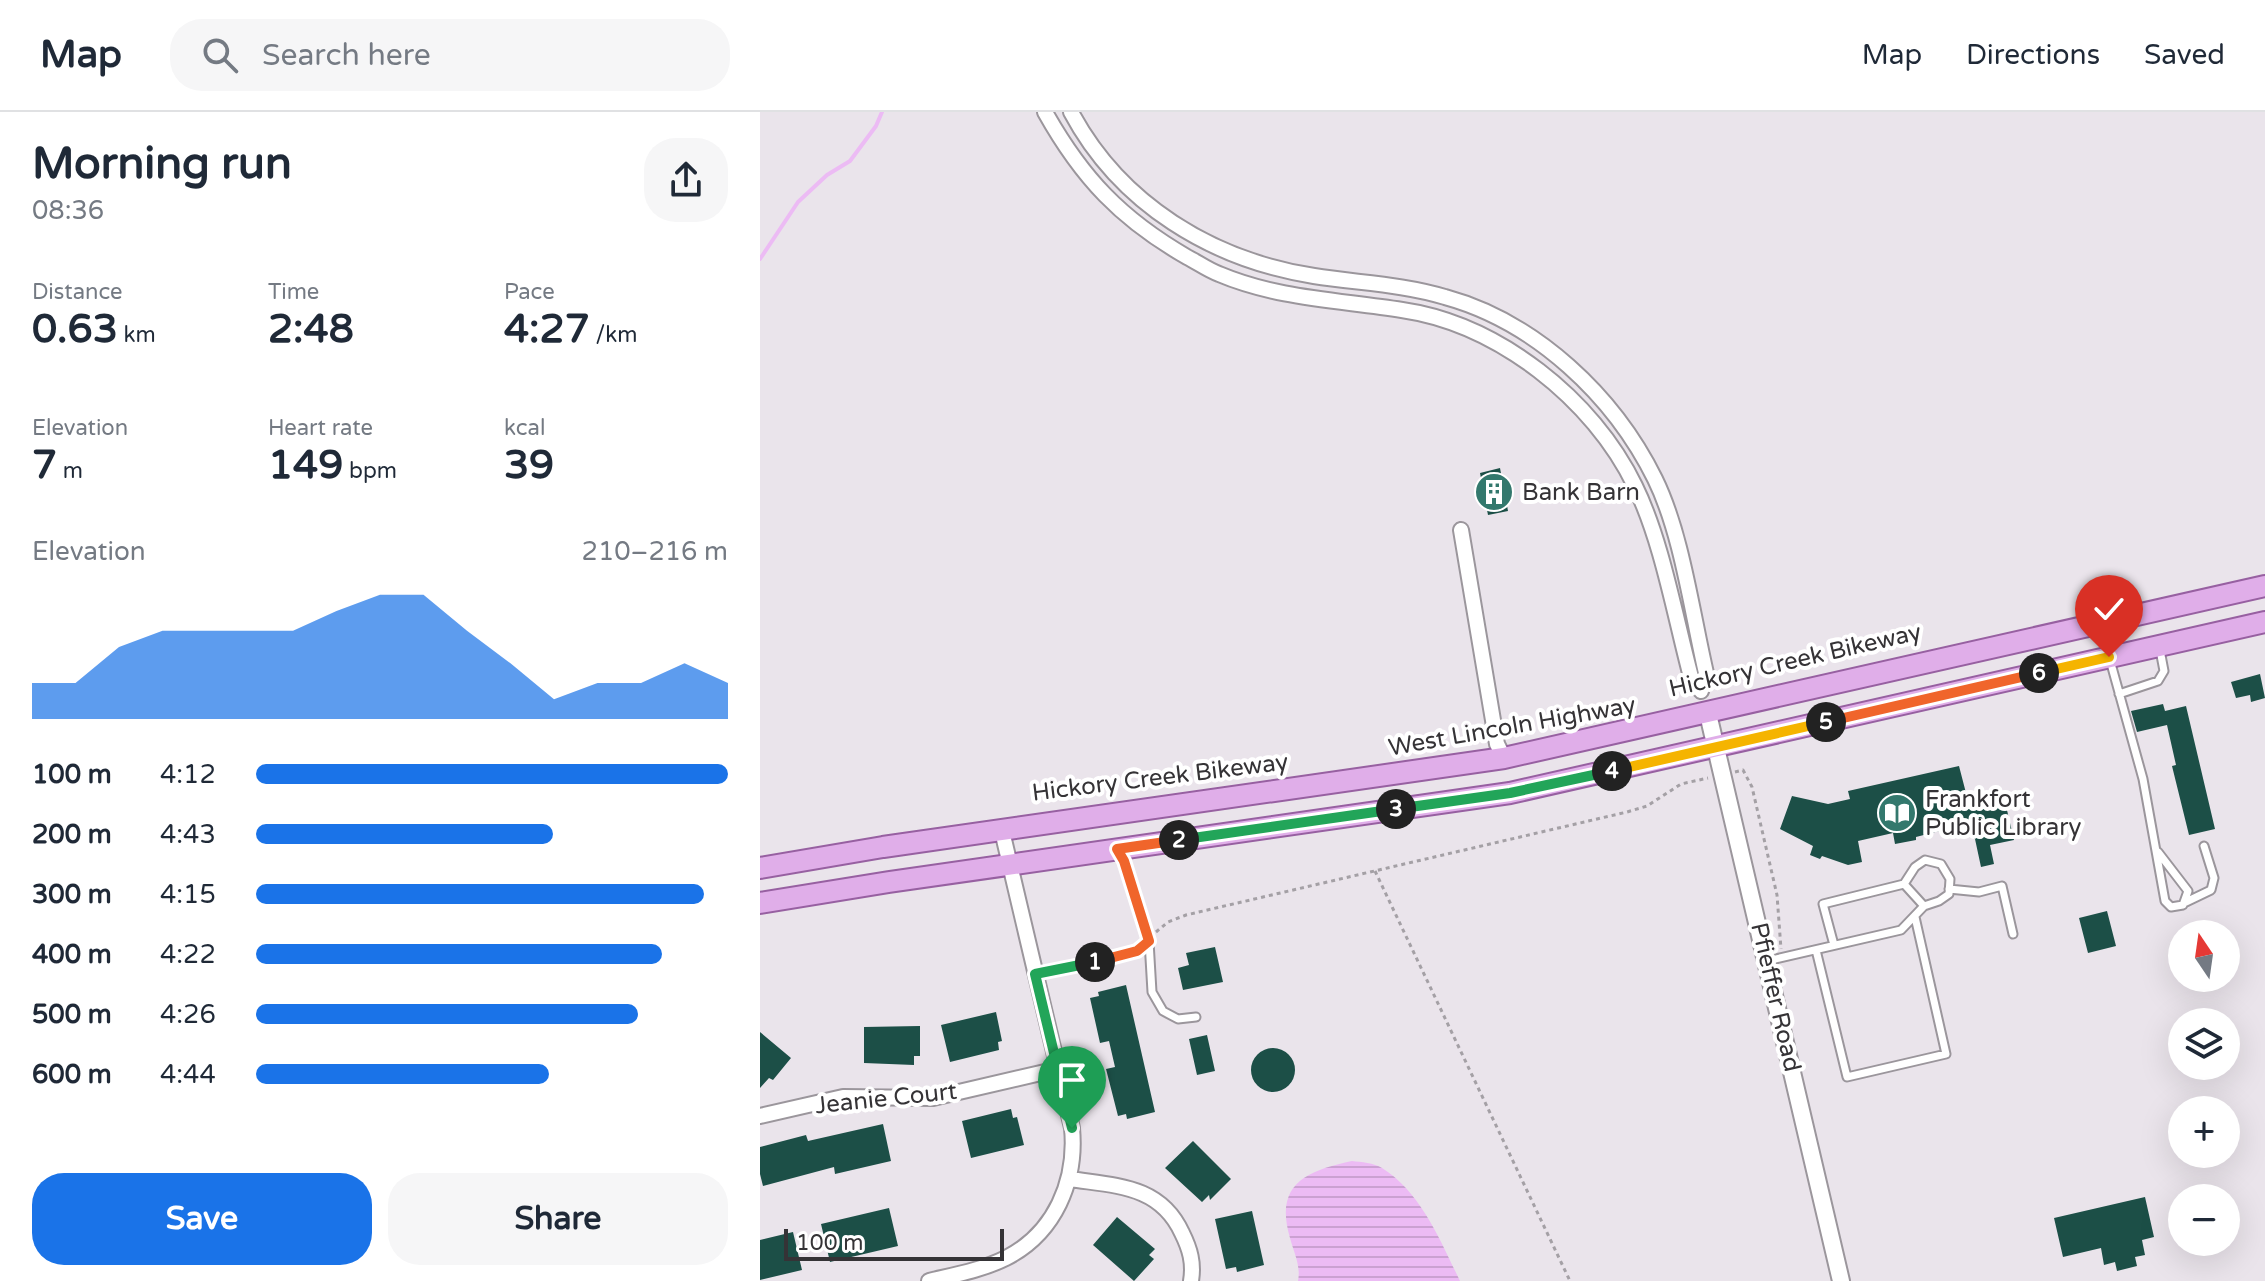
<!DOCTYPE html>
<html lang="en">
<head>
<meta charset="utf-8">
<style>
  :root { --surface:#fff; --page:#f6f6f7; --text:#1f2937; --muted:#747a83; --line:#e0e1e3; --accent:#1a73e8 }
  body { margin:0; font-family:"Varela Round",sans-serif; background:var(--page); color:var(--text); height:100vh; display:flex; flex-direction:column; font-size:30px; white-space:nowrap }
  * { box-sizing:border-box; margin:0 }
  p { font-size:26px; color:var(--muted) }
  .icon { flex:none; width:44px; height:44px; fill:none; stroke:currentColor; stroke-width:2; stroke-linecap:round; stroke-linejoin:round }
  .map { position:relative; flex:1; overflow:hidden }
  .details { display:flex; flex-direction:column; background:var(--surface); width:760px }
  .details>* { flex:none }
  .needle { width:52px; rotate:347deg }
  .fabs { position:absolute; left:1408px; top:808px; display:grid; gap:16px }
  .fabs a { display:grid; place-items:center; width:72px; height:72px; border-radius:50%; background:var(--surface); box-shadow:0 8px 32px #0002; font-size:40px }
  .scale { position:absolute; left:24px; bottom:20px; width:220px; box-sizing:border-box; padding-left:8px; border:4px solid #353336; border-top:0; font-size:22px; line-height:28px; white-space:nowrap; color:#353336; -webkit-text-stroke:6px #fff; paint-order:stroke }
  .pin { position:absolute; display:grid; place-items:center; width:68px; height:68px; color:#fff; margin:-82px -34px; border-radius:50% 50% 50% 0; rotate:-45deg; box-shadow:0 0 8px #0007 }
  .pin .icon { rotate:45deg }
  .km { position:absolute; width:40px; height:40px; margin:-20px; border-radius:50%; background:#222; color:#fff; font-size:22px; line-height:40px; text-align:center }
  .round { display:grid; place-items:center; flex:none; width:84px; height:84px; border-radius:32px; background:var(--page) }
  .headline { display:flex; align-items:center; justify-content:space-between; height:136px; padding:0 32px }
  h1 { font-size:44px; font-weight:700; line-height:60px }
  .figures { display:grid; grid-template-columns:repeat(3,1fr); gap:12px; height:136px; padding:8px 32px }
  .figures div { display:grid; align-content:center }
  .figures b { font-size:40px; font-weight:700 }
  .figures small { font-size:22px; font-weight:400 }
  .figures p { font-size:22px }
  .chart { height:224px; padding:16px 32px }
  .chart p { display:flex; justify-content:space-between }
  .chart svg { width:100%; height:144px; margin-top:8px; fill:var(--accent); opacity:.7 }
  .primary-button { display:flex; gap:16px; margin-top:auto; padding:16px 32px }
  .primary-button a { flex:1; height:92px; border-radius:32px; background:var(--accent); color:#fff; font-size:32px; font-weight:700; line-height:92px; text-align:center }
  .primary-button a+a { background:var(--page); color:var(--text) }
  ul { padding:0 32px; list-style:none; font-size:26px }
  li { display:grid; grid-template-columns:128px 96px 1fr; align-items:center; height:60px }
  li i { height:20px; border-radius:10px; background:var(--accent) }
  header { display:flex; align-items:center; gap:48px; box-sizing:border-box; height:112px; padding:0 40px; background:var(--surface); border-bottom:2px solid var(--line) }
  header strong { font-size:38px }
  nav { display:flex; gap:44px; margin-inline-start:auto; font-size:28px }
  .search { width:560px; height:72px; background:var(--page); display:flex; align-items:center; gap:20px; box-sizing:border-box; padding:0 28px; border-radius:32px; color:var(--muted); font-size:30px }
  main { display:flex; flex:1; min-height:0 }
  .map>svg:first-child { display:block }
</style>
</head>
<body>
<header>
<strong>Map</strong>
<div class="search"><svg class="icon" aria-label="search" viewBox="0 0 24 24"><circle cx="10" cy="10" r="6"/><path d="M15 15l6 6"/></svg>Search here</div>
<nav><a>Map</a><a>Directions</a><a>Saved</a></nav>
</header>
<main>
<section class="details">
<div class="headline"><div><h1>Morning run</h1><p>08:36</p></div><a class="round"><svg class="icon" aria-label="share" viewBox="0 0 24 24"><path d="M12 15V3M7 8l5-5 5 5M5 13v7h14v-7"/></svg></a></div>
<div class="figures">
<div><p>Distance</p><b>0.63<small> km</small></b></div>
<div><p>Time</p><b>2:48</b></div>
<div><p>Pace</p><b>4:27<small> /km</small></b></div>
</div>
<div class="figures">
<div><p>Elevation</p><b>7<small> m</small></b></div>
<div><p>Heart rate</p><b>149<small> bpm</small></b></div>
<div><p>kcal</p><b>39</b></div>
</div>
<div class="chart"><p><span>Elevation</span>210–216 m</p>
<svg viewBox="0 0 160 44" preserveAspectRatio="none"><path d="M0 44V33L10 33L20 22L30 17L40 17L50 17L60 17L70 11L80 6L90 6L100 17L110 27L120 38L130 33L140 33L150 27L160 33V44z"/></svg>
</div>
<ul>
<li><b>100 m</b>4:12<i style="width:100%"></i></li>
<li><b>200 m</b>4:43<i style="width:63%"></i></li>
<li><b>300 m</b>4:15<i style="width:95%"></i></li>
<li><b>400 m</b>4:22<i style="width:86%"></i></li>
<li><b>500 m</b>4:26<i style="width:81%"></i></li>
<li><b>600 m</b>4:44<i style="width:62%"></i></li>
</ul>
<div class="primary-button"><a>Save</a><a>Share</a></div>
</section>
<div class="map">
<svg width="1505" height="1169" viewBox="0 0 1505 1169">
  <defs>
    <pattern id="water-rules" width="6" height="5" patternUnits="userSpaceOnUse" patternTransform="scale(2)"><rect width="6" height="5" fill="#ecbbf4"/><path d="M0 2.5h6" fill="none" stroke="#cba1d2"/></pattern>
  </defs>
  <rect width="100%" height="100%" fill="#eae4eb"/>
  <path fill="url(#water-rules)" d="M592,1049C601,1050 614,1051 622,1056C661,1080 681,1130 700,1169H538C541,1154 534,1141 530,1126C514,1072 546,1059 592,1049Z"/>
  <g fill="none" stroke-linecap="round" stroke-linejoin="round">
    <path stroke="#ecbbf4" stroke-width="4" d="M0,147L38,90L67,63L90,49L116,14L122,0"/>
  </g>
  <path fill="#1c4f47" d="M740,356L748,399L728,403L720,361Z
    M1500,562L1505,586L1491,590L1490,583L1476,586L1471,570Z
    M1403,592L1405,599L1426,594L1455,717L1429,723L1412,654L1416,653L1407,613L1377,620L1371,599Z
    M1199,654L1206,681L1216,687L1243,681L1254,728L1230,733L1234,752L1221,755L1215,727L1188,708L1183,718L1156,725V728L1135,732L1133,721L1098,729L1102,750L1088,753L1062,744L1060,747L1050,743L1053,734L1020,717L1032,684L1068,692L1090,687L1088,679Z
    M1347,799L1356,834L1328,841L1319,806Z
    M455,835L463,870L423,878L418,856L429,853L426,841Z
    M366,873L395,1000L367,1007L366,1002L358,1004L346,957L355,955L349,929L340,931L330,886L339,884L338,880Z
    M236,900L242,929L238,930L239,938L190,950L181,913Z
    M160,914V944H154V953L104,951V915Z
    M0,920L31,946L13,968L9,966L0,976Z
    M447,923L455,959L437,963L429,927Z
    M491 958a22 22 0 1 1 44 0a22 22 0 1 1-44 0Z
    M251,997L253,1006L257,1005L264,1033L211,1046L202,1009Z
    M123,1012L131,1049L75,1062L74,1055L3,1074L0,1062V1035L46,1023L48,1029Z
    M433,1029L471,1067L450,1088L449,1083L442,1090L405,1056Z
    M1385,1085L1394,1125L1382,1128L1385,1143L1375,1145L1377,1154L1357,1159L1355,1150L1344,1153L1341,1136L1303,1145L1294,1106Z
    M129,1096L138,1134L70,1150L61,1112Z
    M492,1099L504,1153L477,1160L476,1155L466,1157L455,1107Z
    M357,1105L395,1137L389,1143L394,1147L374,1169L333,1133Z
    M33,1120L42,1158L0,1168V1128Z"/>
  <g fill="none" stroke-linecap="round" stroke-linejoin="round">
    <defs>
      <path id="service" d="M1350,548L1383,667L1405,789L1411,795L1423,793L1428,779L1398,740
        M1359,582L1398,569L1404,559L1400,538
        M359,739L389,829L392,880L403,899L418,907L436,905
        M1144,772L1164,794
        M1189,777L1219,780L1242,774L1253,822
        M1426,790L1451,778L1454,766L1444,734
        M1056,838L1087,965L1186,942L1155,805
        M1007,849L1141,818L1164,794L1179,789L1189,782L1190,767L1181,752L1165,748L1155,755L1144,772L1063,792L1074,833"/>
      <path id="minor" d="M285,0C322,66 361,107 427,145C437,150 448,158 459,162C518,187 580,188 642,198C738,212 833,287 875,374C902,429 915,505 931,565L941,579L946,561C932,501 922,422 895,367C854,284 776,210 685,185C642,172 598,171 554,164C452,148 360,92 311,0
        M701,418L737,632L744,646
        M0,1004L83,985L173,986L298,957
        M310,1067C356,1074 400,1073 422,1121C430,1137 434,1151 431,1169
        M169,1169C194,1163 222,1158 246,1146C295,1121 317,1069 312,1016L242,719"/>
      <path id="tertiary" d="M948,602L1081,1169"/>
      <path id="primary" d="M0,756L123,735L744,646L1505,474
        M0,791L129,770L750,681L1505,510"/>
    </defs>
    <use href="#service" stroke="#9b969c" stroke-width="11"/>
    <use href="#minor" stroke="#9b969c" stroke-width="18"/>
    <use href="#tertiary" stroke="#9b969c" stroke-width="20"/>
    <use href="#primary" stroke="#9760a1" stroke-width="24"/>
    <path stroke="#a4a0a5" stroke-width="3" stroke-dasharray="4 4" stroke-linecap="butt" d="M975,660L983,658L992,675L1017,783L1021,837
      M615,759L810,1169
      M396,820L408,810L426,803L867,700L887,694L921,672L948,666
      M291,859L366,843L380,837"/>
    <use href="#service" stroke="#fff" stroke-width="7"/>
    <use href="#minor" stroke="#fff" stroke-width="14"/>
    <use href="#tertiary" stroke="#fff" stroke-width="16"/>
    <use href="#primary" stroke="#e0aee9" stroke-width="20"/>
  </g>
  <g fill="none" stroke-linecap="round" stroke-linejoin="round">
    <defs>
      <path id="split-1" d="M312,1016L275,862L335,850"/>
      <path id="split-2" d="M335,850L377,839L389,829L364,749L357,737L419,728"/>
      <path id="split-3" d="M419,728L636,697"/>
      <path id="split-4" d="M636,697L750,681L852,659"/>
      <path id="split-5" d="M852,659L1066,610"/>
      <path id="split-6" d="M1066,610L1279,561"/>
      <path id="split-7" d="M1279,561L1349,545"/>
    </defs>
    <use href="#split-1" stroke="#fff" stroke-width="16"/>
    <use href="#split-2" stroke="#fff" stroke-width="16"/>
    <use href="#split-3" stroke="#fff" stroke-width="16"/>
    <use href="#split-4" stroke="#fff" stroke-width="16"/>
    <use href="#split-5" stroke="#fff" stroke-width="16"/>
    <use href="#split-6" stroke="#fff" stroke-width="16"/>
    <use href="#split-7" stroke="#fff" stroke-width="16"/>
    <use href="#split-1" stroke="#22a559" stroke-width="10"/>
    <use href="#split-2" stroke="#f0652b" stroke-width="10"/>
    <use href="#split-3" stroke="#22a559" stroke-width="10"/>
    <use href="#split-4" stroke="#22a559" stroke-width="10"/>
    <use href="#split-5" stroke="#f5b400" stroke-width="10"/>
    <use href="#split-6" stroke="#f0652b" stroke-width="10"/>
    <use href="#split-7" stroke="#f5b400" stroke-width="10"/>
  </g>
  <defs>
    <symbol id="building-disc" viewBox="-11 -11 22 22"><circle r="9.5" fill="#33786d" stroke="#fff"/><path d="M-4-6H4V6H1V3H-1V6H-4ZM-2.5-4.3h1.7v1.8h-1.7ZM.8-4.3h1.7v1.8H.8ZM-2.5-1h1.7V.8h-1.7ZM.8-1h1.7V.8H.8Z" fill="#fff"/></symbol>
    <symbol id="library-disc" viewBox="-11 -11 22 22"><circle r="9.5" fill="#33786d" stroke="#fff"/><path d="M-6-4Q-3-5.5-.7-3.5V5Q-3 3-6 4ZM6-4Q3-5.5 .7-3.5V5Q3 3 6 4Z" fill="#fff"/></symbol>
  </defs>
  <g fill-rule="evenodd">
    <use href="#building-disc" x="712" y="358" width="44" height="44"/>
    <use href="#library-disc" x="1115" y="679" width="44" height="44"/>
  </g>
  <g text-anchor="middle" stroke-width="8" stroke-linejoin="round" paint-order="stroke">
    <g font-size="24" fill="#353336" stroke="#fff" text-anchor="start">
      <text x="762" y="388">Bank Barn</text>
      <text x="1165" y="695">Frankfort<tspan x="1165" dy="28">Public Library</tspan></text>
    </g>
    <g font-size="24" fill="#353336" stroke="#fff">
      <text transform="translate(1035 548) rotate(-13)" y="8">Hickory Creek Bikeway</text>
      <text transform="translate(752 614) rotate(-10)" y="8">West Lincoln Highway</text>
      <text transform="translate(400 665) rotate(-7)" y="8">Hickory Creek Bikeway</text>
      <text transform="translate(1016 885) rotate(77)" y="8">Pfieffer Road</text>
      <text transform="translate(126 986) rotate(-6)" y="8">Jeanie Court</text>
    </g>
  </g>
</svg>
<div class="fabs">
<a><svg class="needle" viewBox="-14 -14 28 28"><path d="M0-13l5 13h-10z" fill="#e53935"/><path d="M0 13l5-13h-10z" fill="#747a83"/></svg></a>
<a><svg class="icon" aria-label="layers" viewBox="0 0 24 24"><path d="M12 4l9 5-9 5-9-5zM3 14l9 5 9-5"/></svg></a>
<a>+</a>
<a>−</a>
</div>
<div class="scale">100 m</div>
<div class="pin" style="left:312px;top:1016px;background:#1e9e55"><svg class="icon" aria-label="arrive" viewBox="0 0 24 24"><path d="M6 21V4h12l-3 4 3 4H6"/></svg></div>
<div class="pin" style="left:1349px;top:545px;background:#d93025"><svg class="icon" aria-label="check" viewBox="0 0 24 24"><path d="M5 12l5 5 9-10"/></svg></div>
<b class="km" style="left:335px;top:850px">1</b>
<b class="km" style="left:419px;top:728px">2</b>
<b class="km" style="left:636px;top:697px">3</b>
<b class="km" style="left:852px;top:659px">4</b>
<b class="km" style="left:1066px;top:610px">5</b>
<b class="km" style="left:1279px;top:561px">6</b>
</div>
</main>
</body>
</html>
